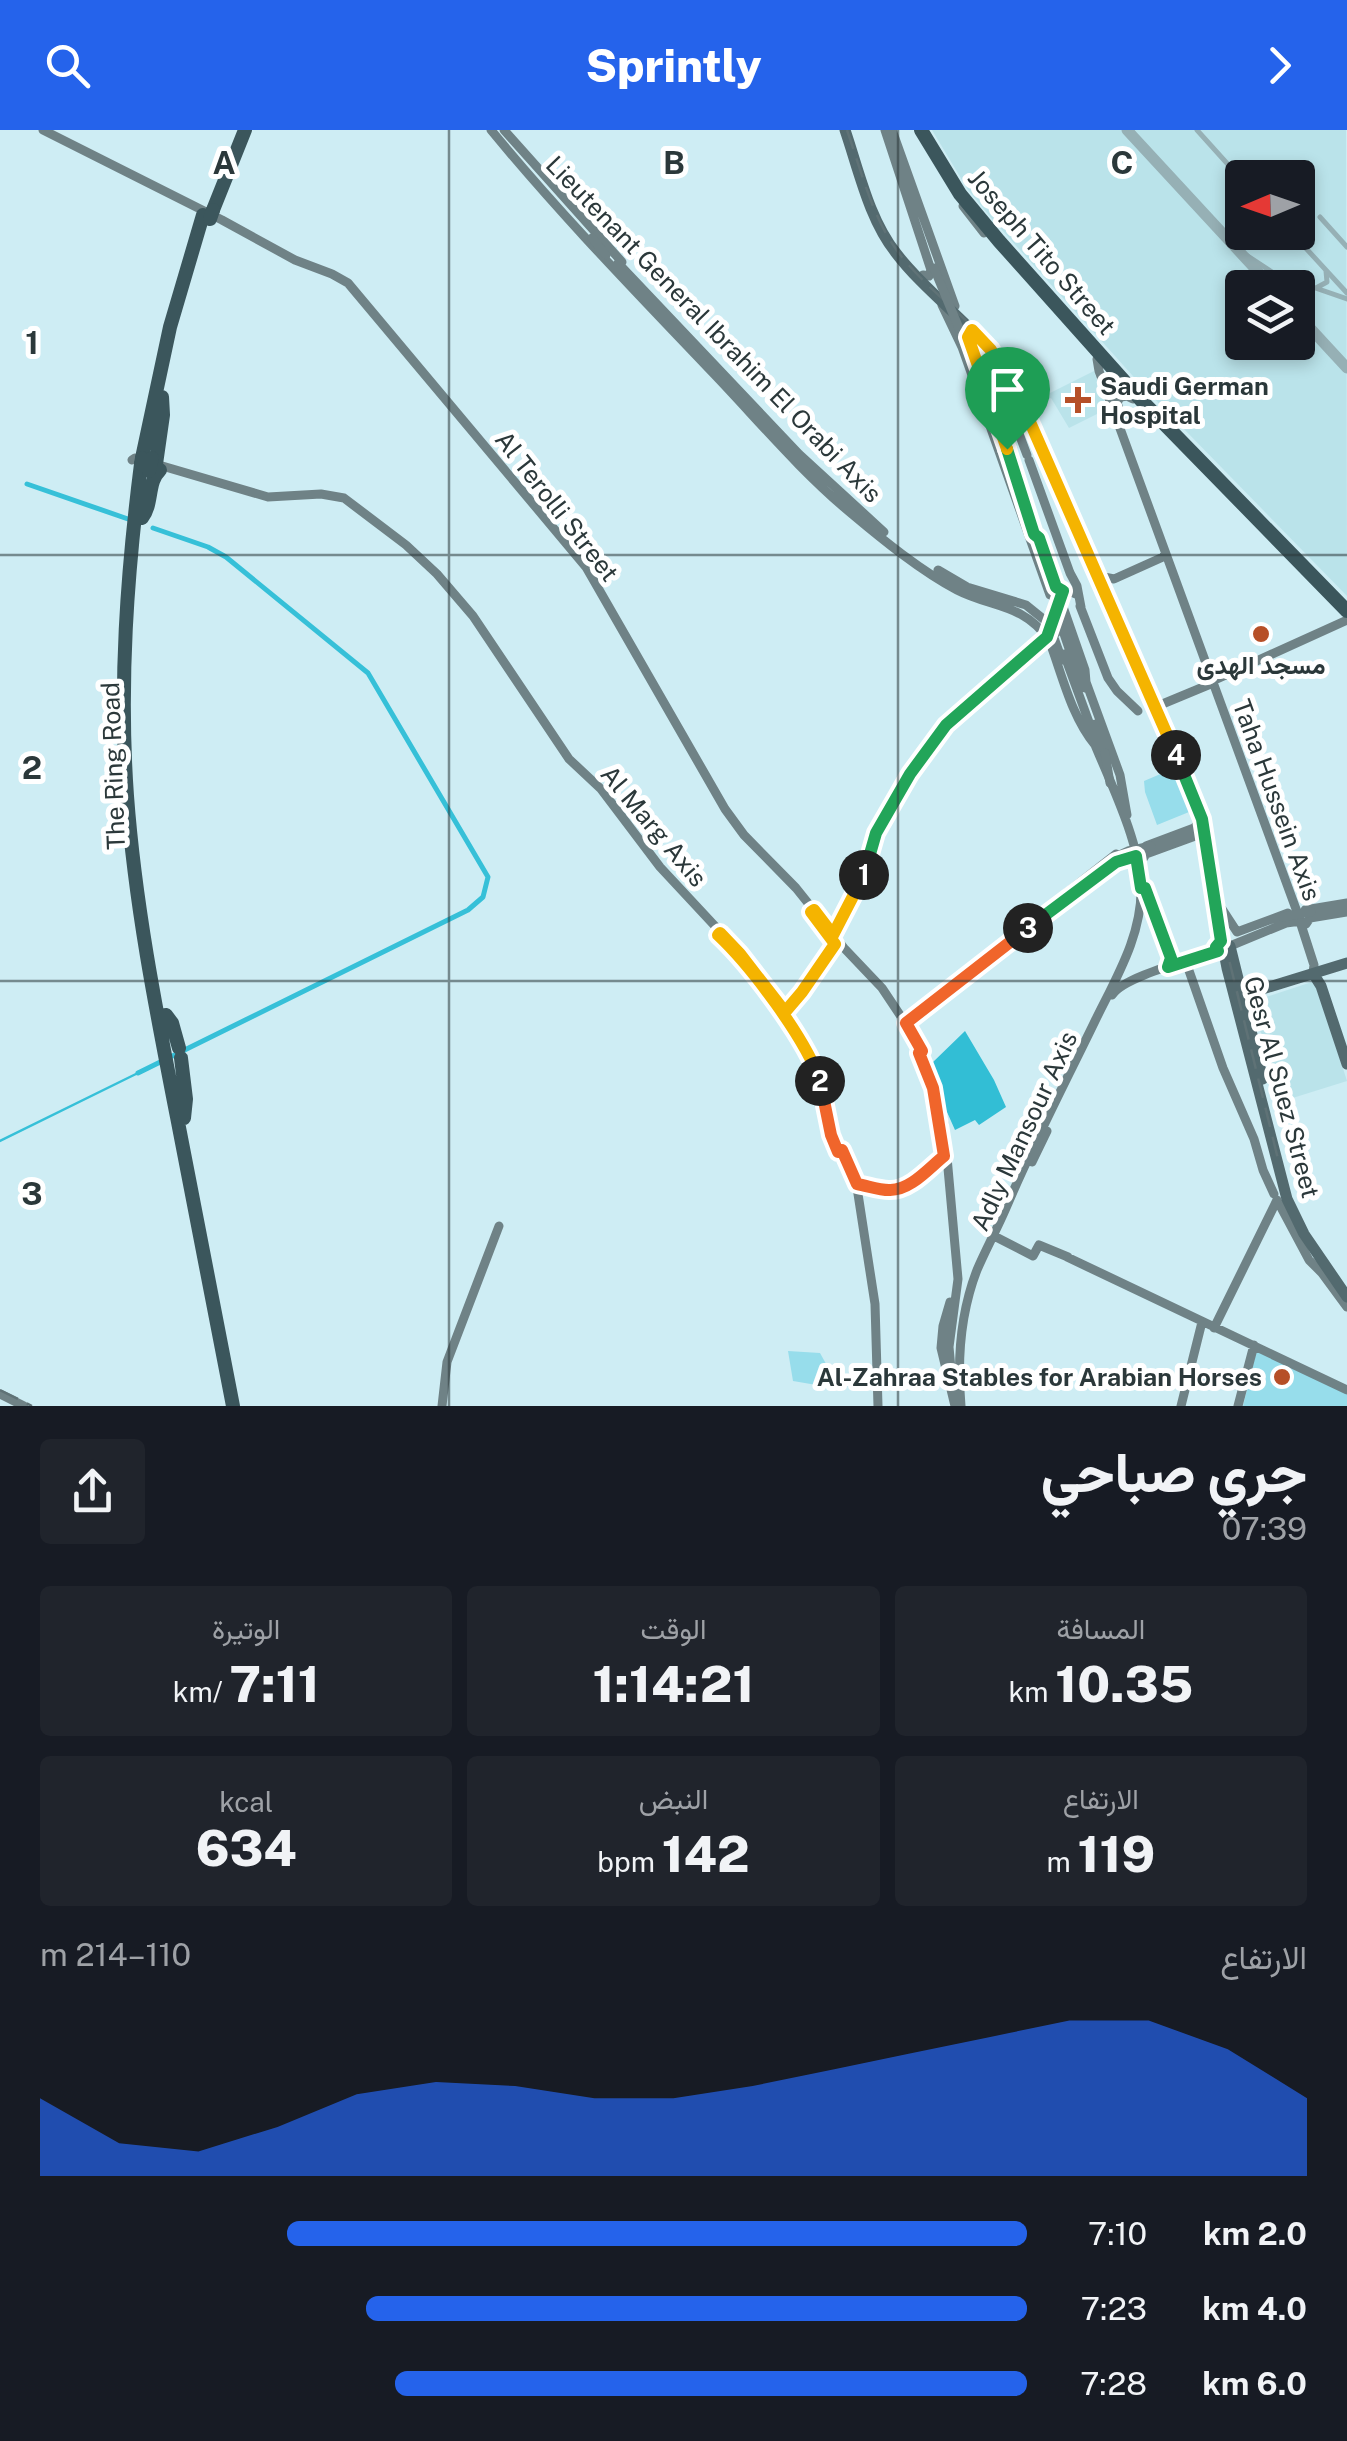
<!DOCTYPE html>
<html lang="ar">
<head>
<meta charset="utf-8">
<style>
  :root { --surface:#171b24; --page:#20242c; --text:#f1f3f6; --muted:#9ea1a6; --accent:#2563eb }
  body { margin:0; font-family:"Public Sans",Vazirmatn,sans-serif; background:var(--page); color:var(--text); direction:rtl; height:100vh; display:flex; flex-direction:column; font-size:38px; white-space:nowrap }
  * { box-sizing:border-box; margin:0 }
  p { font-size:32px; color:var(--muted) }
  .icon { flex:none; width:55px; height:55px; fill:none; stroke:currentColor; stroke-width:2; stroke-linecap:round; stroke-linejoin:round }
  .map { position:relative; height:1276px; overflow:hidden; direction:ltr }
  .details { display:flex; flex-direction:column; background:var(--surface); flex:1 }
  .details>* { flex:none }
  .needle { width:65px; rotate:268deg }
  .fabs { position:absolute; left:1225px; top:30px; display:grid; gap:20px }
  .fabs a { display:grid; place-items:center; width:90px; height:90px; border-radius:10px; background:var(--surface); box-shadow:0 5px 15px #0003; font-size:50px }
  .pin { position:absolute; display:grid; place-items:center; width:85px; height:85px; color:#fff; margin:-102px -42px; border-radius:50% 50% 50% 0; rotate:-45deg; box-shadow:0 0 10px #0007 }
  .pin .icon { rotate:45deg }
  .km { position:absolute; width:50px; height:50px; margin:-25px; border-radius:50%; background:#222; color:#fff; font-size:28px; line-height:50px; text-align:center }
  .round { display:grid; place-items:center; flex:none; width:105px; height:105px; border-radius:10px; background:var(--page) }
  .summary { display:flex; align-items:center; justify-content:space-between; height:170px; padding:0 40px }
  h1 { font-size:55px; font-weight:800; line-height:75px }
  .stats { display:grid; grid-template-columns:repeat(3,1fr); gap:15px; height:170px; padding:10px 40px }
  .stats div { display:grid; align-content:center; border-radius:10px; background:var(--page); text-align:center }
  .stats b { font-size:50px; font-weight:800 }
  .stats small { font-size:28px; font-weight:400 }
  .stats p { font-size:28px }
  .chart { height:280px; padding:20px 40px }
  .chart p { display:flex; justify-content:space-between }
  .chart svg { width:100%; height:180px; margin-top:10px; fill:var(--accent); opacity:.7 }
  ul { padding:0 40px; list-style:none; font-size:32px }
  li { display:grid; grid-template-columns:160px 120px 1fr; align-items:center; height:75px }
  li i { height:25px; border-radius:12px; background:var(--accent) }
  header { display:flex; justify-content:space-between; align-items:center; height:130px; padding:0 40px; background:var(--accent); color:#fff; font-size:45px; font-weight:800 }
  .map>svg:first-child { display:block }
</style>
</head>
<body>
<header><svg class="icon" aria-label="forward" viewBox="0 0 24 24"><path d="M9 5l7 7-7 7"/></svg>Sprintly<svg class="icon" aria-label="search" viewBox="0 0 24 24"><circle cx="10" cy="10" r="6"/><path d="M15 15l6 6"/></svg></header>
<div class="map">
<svg width="1347" height="1276" viewBox="0 0 1347 1276">
  <rect width="100%" height="100%" fill="#ceedf4"/>
  <path fill="#bae3ea" fill-rule="evenodd" d="M932,0H1346L1347,466L1141,255L992,89L968,60ZM1242,48H1298V102H1242ZM1242,158H1298V212H1242Z
    M1094,241L1107,279L1069,298L1051,268L1036,275L1034,271Z
    M1315,851L1347,951L1283,971L1251,872Z"/>
  <path fill="#97ddeb" d="M1177,637L1194,680L1157,695L1145,662L1144,651Z
    M1257,1219L1347,1264V1276H1243Z
    M788,1221L820,1223L840,1259L793,1251Z"/>
  <path fill="#32bed5" d="M965,901L994,950L1006,977L979,995L975,990L955,1000L943,973L931,934Z"/>
  <g fill="none" stroke-linecap="round" stroke-linejoin="round">
    <path stroke="#36c0d8" stroke-width="2.5" d="M0,1011L140,942"/>
    <path stroke="#36c0d8" stroke-width="5" d="M27,354L128,389
      M138,943L468,780L483,767L488,747L368,543L226,427L208,417L153,398"/>
    <path stroke="#96b0b5" stroke-width="5" d="M1131,0L1141,14
      M1197,0L1242,50
      M1320,87L1347,117
      M1291,102L1347,163
      M1237,119L1275,144L1347,169
      M1316,158L1327,152L1326,141"/>
    <path stroke="#96b0b5" stroke-width="11" d="M1127,0L1273,158
      M1298,185L1347,238"/>
    <path stroke="#6f8286" stroke-width="9" d="M43,0L222,90L295,130L332,144L348,153L586,437L725,679L744,705L796,758L844,818L882,858L912,903L931,940L938,962L944,994L958,1149L949,1217L952,1250L956,1253L960,1252
      M491,0C561,85 637,163 713,243C758,290 801,342 852,384C883,410 921,441 957,460C992,478 1023,473 1049,510C1062,544 1071,586 1095,615
      M504,0L622,132
      M885,0L931,140L929,146L923,145
      M892,0L955,176
      M963,76L984,103
      M618,133L799,324L884,402
      M942,175L962,217L1050,465
      M972,200L968,207L1018,352
      M989,224L1027,325
      M1097,229L1099,241L1296,779L1314,835L1313,843
      M1119,279L1117,272L1121,267L1127,266L1133,269
      M132,330L135,328L268,367L321,364L344,368L406,415L437,444L473,486L569,629L601,659L660,737L741,824L779,873L812,923L824,950L836,1006L856,1051L875,1174L878,1276
      M1029,330L1070,443L1077,456L1081,477
      M1032,395L1057,459L1063,461
      M938,440L967,457L1026,475L1047,492
      M1104,447L1114,449L1163,427L1165,424
      M1061,471L1085,540L1086,552L1120,645L1127,685
      M1080,476L1108,548L1117,561L1138,581
      M1059,489L1078,545L1085,558
      M1053,505L1062,530
      M1064,524L1093,603
      M1217,549L1347,490
      M1160,575L1213,553
      M1095,594L1105,623
      M1146,716L1194,698L1202,689
      M1141,732L1146,724L1198,705L1203,706L1205,712
      M1144,755L1171,828
      M1065,764L1116,724
      M1222,779L1237,802L1288,783
      M1305,780L1347,773
      M1306,794L1310,788L1347,782
      M833,805L864,744L876,703L906,650L946,595L1049,505L1062,467L1069,461L1076,464
      M1230,816L1286,793L1301,791
      M1186,832L1223,938L1254,1009L1263,1040L1274,1064
      M1112,865C1124,846 1192,830 1216,821L1224,822
      M785,882L802,862L835,814
      M906,893L1099,744L1120,730L1136,726
      M1032,1032L1047,1001
      M857,1054L887,1060L899,1059L944,1027
      M1277,1070L1309,1130L1322,1143L1347,1177
      M996,1107L1033,1126L1039,1115L1068,1127
      M1067,1127L1347,1260
      M950,1172L943,1196L941,1218L955,1276
      M1214,1198L1277,1070
      M0,1264L24,1276
      M442,1276L447,1232L499,1096
      M961,1276C957,1230 960,1184 977,1140C986,1119 997,1099 1006,1078C1033,1014 1065,953 1095,891C1116,848 1143,804 1141,755C1139,710 1110,652 1093,610
      M1181,1276L1202,1192
      M1238,1276L1254,1215"/>
    <path stroke="#536a6f" stroke-width="11" d="M845,0C859,41 869,89 896,123C931,169 983,200 1012,251L1181,636L1203,694L1214,771L1227,838L1287,1069L1304,1104L1347,1167
      M1230,816L1263,949
      M1316,848L1321,856L1347,934
      M1240,854L1247,860L1256,861L1347,833"/>
    <path stroke="#3b565c" stroke-width="14" d="M921,0L960,64L999,111L1141,270L1347,481
      M213,80L245,0
      M142,328L170,197L203,85
      M141,334C127,444 119,554 127,666C135,774 156,880 177,987C196,1083 215,1179 233,1276
      M156,334L163,285L162,267
      M142,388C153,374 147,352 160,340
      M166,885L172,893L179,918
      M181,928L186,969L184,988"/>
    <path stroke="#5f7276" stroke-width="2.5" stroke-dasharray="20 10" stroke-linecap="butt" d="M847,0C861,40 872,87 898,122C932,167 985,197 1013,248L1196,667L1208,704L1221,797L1278,1029
      M0,1260L32,1276"/>
    <path stroke="#6f8286" stroke-width="9" d="M592,108L606,125
      M934,138L963,208
      M1051,460L1062,492
      M1047,492L1056,503
      M1105,623L1110,653
      M1113,728L1128,721L1151,716
      M1283,787L1311,782"/>
    <path stroke="#3b565c" stroke-width="14" d="M210,89L213,80
      M141,334L142,328
      M149,341L152,328"/>
  </g>
  <g fill="none" stroke-linecap="round" stroke-linejoin="round">
    <defs>
      <path id="split-1" d="M864,745L876,703L910,644L946,595L1047,507L1063,461L1056,457L1039,408L1034,404L1007,319"/>
      <path id="split-2" d="M820,951C806,909 751,836 718,805L720,803L740,824L785,882L802,862L835,814L811,782L814,780L833,805L864,745"/>
      <path id="split-3" d="M820,951L831,1005L838,1022L842,1020L857,1054C868,1056 879,1060 889,1060C910,1061 929,1038 944,1026L933,958L919,923L922,921L906,893L1028,798"/>
      <path id="split-4" d="M1028,798L1116,732L1136,726L1141,758H1145L1171,828L1168,837L1218,821L1216,817L1221,811L1202,689L1176,625"/>
      <path id="split-5" d="M1007,319L968,207L972,200L991,220L1012,251L1176,625"/>
    </defs>
    <use href="#split-1" stroke="#fff" stroke-width="20"/>
    <use href="#split-2" stroke="#fff" stroke-width="20"/>
    <use href="#split-3" stroke="#fff" stroke-width="20"/>
    <use href="#split-4" stroke="#fff" stroke-width="20"/>
    <use href="#split-5" stroke="#fff" stroke-width="20"/>
    <use href="#split-1" stroke="#22a559" stroke-width="12"/>
    <use href="#split-2" stroke="#f5b400" stroke-width="12"/>
    <use href="#split-3" stroke="#f0652b" stroke-width="12"/>
    <use href="#split-4" stroke="#22a559" stroke-width="12"/>
    <use href="#split-5" stroke="#f5b400" stroke-width="12"/>
  </g>
  <path fill="none" stroke="#2b383a" stroke-width="2.5" stroke-opacity="0.55" d="M449,0V1276M898,0V1276M0,425H1347M0,851H1347"/>
  <g fill="#b64f27" stroke="#fff" stroke-width="4">
    <path d="M1073 255h10v10h10v10h-10v10h-10v-10h-10v-10h10z"/>
    <circle cx="1261" cy="504" r="10"/>
    <circle cx="1282" cy="1247" r="10"/>
  </g>
  <g text-anchor="middle" stroke-width="10" stroke-linejoin="round" paint-order="stroke">
    <g font-size="25" fill="#2b383a" stroke="#fff">
      <text transform="translate(1042 122) rotate(49)" y="9">Joseph Tito Street</text>
      <text transform="translate(714 199) rotate(46)" y="9">Lieutenant General Ibrahim El Orabi Axis</text>
      <text transform="translate(557 376) rotate(52)" y="9">Al Terolli Street</text>
      <text transform="translate(113 636) rotate(-92)" y="9">The Ring Road</text>
      <text transform="translate(1277 670) rotate(70)" y="9">Taha Hussein Axis</text>
      <text transform="translate(654 696) rotate(50)" y="9">Al Marg Axis</text>
      <text transform="translate(1282 957) rotate(75)" y="9">Gesr Al Suez Street</text>
      <text transform="translate(1024 1001) rotate(-65)" y="9">Adly Mansour Axis</text>
    </g>
    <g font-size="25" font-weight="bold" fill="#2b383a" stroke="#fff" text-anchor="start">
      <text x="1100" y="265">Saudi German<tspan x="1100" dy="29">Hospital</tspan></text>
      <text x="1261" y="544" text-anchor="middle">مسجد الهدى</text>
      <text x="1262" y="1256" text-anchor="end">Al-Zahraa Stables for Arabian Horses</text>
    </g>
  </g>
  <g font-size="32" text-anchor="middle" font-weight="bold" fill="#2b383a" stroke="#fff" stroke-width="10" stroke-linejoin="round" paint-order="stroke">
    <text x="224" y="44">A</text>
    <text x="674" y="44">B</text>
    <text x="1122" y="44">C</text>
    <text x="32" y="224">1</text>
    <text x="32" y="649">2</text>
    <text x="32" y="1075">3</text>
  </g>
</svg>
<div class="fabs">
<a><svg class="needle" viewBox="-14 -14 28 28"><path d="M0-13l5 13h-10z" fill="#e53935"/><path d="M0 13l5-13h-10z" fill="#9ea1a6"/></svg></a>
<a><svg class="icon" aria-label="layers" viewBox="0 0 24 24"><path d="M12 4l9 5-9 5-9-5zM3 14l9 5 9-5"/></svg></a>
</div>
<div class="pin" style="left:1007px;top:319px;background:#1e9e55"><svg class="icon" aria-label="arrive" viewBox="0 0 24 24"><path d="M6 21V4h12l-3 4 3 4H6"/></svg></div>
<b class="km" style="left:864px;top:745px">1</b>
<b class="km" style="left:820px;top:951px">2</b>
<b class="km" style="left:1028px;top:798px">3</b>
<b class="km" style="left:1176px;top:625px">4</b>
</div>
<section class="details">
<div class="summary"><div><h1>جري صباحي</h1><p>07:39</p></div><a class="round"><svg class="icon" aria-label="share" viewBox="0 0 24 24"><path d="M12 15V3M7 8l5-5 5 5M5 13v7h14v-7"/></svg></a></div>
<div class="stats">
<div><p>المسافة</p><b>10.35<small> km</small></b></div>
<div><p>الوقت</p><b>1:14:21</b></div>
<div><p>الوتيرة</p><b>7:11<small> /km</small></b></div>
</div>
<div class="stats">
<div><p>الارتفاع</p><b>119<small> m</small></b></div>
<div><p>النبض</p><b>142<small> bpm</small></b></div>
<div><p>kcal</p><b>634</b></div>
</div>
<div class="chart"><p><span>الارتفاع</span>110–214 m</p>
<svg viewBox="0 0 160 44" preserveAspectRatio="none"><path d="M0 44V25L10 36L20 38L30 32L40 24L50 21L60 22L70 25L80 25L90 22L100 18L110 14L120 10L130 6L140 6L150 13L160 25V44z"/></svg>
</div>
<ul>
<li><b>2.0 km</b>7:10<i style="width:75%"></i></li>
<li><b>4.0 km</b>7:23<i style="width:67%"></i></li>
<li><b>6.0 km</b>7:28<i style="width:64%"></i></li>
</ul>
</section>
</body>
</html>
